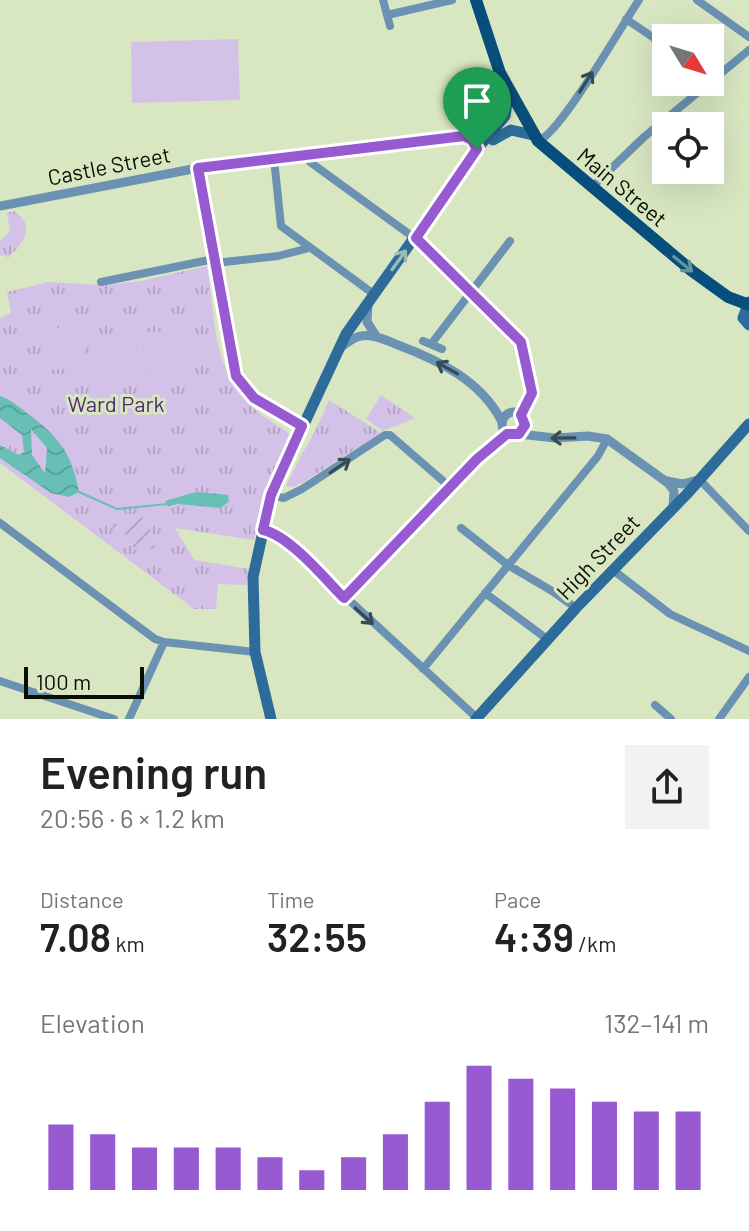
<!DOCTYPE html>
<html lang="en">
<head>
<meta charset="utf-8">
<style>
  :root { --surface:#fff; --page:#f2f2f2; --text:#202124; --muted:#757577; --accent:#975ad1 }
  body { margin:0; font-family:Barlow,sans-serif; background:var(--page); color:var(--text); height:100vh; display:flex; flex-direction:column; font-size:30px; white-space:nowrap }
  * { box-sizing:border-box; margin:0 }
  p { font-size:26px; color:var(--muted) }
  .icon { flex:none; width:44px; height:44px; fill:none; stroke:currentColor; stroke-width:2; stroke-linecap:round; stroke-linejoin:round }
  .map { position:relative; height:719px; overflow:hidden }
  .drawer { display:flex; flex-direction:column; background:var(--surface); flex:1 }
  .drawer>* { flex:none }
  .needle { width:52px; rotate:128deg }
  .controls { position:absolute; left:652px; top:24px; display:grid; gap:16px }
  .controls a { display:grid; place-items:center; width:72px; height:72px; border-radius:0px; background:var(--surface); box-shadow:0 8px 32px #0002; font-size:40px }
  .scale { position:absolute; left:24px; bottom:20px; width:120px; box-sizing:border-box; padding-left:8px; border:4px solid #0a0f04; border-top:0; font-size:22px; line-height:28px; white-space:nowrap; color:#0a0f04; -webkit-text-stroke:6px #d8e7c2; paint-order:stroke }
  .pin { position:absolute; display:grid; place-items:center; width:68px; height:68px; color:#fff; margin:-82px -34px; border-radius:50% 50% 50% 0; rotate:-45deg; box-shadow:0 0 8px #0007 }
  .pin .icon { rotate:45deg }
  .round { display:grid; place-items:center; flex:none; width:84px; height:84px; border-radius:0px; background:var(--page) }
  .summary { display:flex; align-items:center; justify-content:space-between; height:136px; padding:0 40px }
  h1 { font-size:44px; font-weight:600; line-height:60px }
  .figures { display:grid; grid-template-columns:repeat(3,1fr); gap:12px; height:136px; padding:8px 40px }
  .figures div { display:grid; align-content:center }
  .figures b { font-size:40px; font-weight:600 }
  .figures small { font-size:22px; font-weight:400 }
  .figures p { font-size:22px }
  .chart { height:224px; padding:16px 40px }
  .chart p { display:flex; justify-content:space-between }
  .chart svg { width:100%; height:144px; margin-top:8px; stroke:var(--accent); stroke-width:6 }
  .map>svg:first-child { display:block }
</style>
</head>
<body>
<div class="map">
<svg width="749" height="719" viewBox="0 0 749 719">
  <defs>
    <pattern id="grass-tufts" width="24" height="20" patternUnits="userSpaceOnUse" patternTransform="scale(2)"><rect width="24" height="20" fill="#d3c1e8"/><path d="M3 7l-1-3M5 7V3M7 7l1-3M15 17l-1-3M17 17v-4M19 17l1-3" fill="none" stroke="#b4a5c5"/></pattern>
    <pattern id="garden-furrows" width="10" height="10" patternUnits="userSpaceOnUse" patternTransform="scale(2)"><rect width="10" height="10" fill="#d3c1e8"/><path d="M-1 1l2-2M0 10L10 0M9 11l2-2" fill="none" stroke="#b4a5c5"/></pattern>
    <pattern id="water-waves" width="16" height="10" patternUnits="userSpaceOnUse" patternTransform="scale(2)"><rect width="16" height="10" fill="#68bfb5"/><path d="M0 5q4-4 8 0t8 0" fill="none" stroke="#59a39a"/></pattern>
  </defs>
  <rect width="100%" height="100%" fill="#d8e7c2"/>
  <path fill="url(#grass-tufts)" d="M14,211C38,227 22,244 8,258L5,255L0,256V241L10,231L7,213Z
    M207,266C215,313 212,366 247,402C260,415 278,426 293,436L263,503L254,540L175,528L194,560L249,569L246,585L218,584L216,609H194L0,463V318L11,313L7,292L48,282L104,285L141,281Z
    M381,395L415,418L383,431L366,419Z
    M329,400L381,433L302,483L293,487L286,486C299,458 319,427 329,400Z"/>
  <path fill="url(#garden-furrows)" d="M146,517L155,548L140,551L134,549L131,542L127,543L125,533L116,535L112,525Z"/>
  <path fill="#d3c1e8" d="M238,39L240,100L132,103L131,42Z
    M83,326L86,368L44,370L42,329Z
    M190,330L193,373L148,376L146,332Z
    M135,332L138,375L92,377L90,335Z"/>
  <path fill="url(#water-waves)" fill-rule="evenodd" d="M0,396C11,400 18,406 27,413C58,436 72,453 79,492L69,497L51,493L0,458V445L19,455L24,452L22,435L0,418ZM31,429L47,448L45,473L32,455Z
    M196,492L228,495L229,501L221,508L178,504L168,506L165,501Z"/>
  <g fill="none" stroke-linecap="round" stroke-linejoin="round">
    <path stroke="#68bfb5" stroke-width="2" d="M79,492L117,509L167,504"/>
    <path stroke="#6b92b3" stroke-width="8" d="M383,0L390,26
      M697,0L749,37
      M387,15L452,0
      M626,19L654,38L666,62
      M538,141C560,134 622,25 639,0
      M307,156L310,162L431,250L513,332L524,348L532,393L521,415
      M274,159L281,226L375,295
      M198,168L236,376L254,398L302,426
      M591,188L644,137L749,50
      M215,263L278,256L309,248
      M101,282L214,259
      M423,341L442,349
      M432,343L510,241
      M699,479L749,531
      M271,495L284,498L302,489L385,435H390L450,487
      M0,523L155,639L164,642L255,652
      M461,528L508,565L552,591L576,608
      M263,530L271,531L284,540L478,719
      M613,570L670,614L749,651
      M485,593L547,639
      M344,598L477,459L507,434
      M423,669L598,456L607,439
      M0,681L114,719
      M655,705L671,719
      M129,719L164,642
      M719,719L749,677"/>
    <path stroke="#6b92b3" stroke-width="9" d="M0,206L198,168L464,136L497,124
      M368,304L367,322L376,336
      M340,348C347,343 353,337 361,336C374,334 386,340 398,345C438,360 482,381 502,422
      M502 424a12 12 0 1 1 24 0a12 12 0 1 1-24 0Z
      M519,434L555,438L588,436L607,439L668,483L674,491L673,507
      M667,481L682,484L698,480"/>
    <path stroke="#2d6b9b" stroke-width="11" d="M493,140L511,130L533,135
      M749,302L743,318L749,325
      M271,719L255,652L253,577L271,495L346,334L477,149L505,116L507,103L502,81
      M476,719L576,608L686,495L749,424"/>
    <path stroke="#084e7c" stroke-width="12" d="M476,0L500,73L538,141L692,271L728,297L749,305"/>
  </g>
  <defs><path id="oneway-shaft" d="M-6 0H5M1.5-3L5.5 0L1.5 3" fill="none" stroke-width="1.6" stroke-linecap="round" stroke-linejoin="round" transform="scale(2)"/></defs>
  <g stroke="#364a53">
    <use href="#oneway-shaft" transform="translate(586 82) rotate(-58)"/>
    <use href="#oneway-shaft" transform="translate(447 368) rotate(-151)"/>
    <use href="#oneway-shaft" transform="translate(563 438) rotate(179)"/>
    <use href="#oneway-shaft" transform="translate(340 466) rotate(-34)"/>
    <use href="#oneway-shaft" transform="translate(364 616) rotate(42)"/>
  </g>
  <use stroke="#9cbcb4" href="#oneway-shaft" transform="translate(399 260) rotate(-54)"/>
  <use stroke="#66939c" href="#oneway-shaft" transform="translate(683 264) rotate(39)"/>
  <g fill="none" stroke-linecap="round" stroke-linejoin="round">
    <defs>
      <path id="route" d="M464,136L472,140L477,149L416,238L521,342L532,393L521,415L525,425L519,434H507L477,459L344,598C325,579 289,535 263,530L271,495L302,426L254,398L236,376L198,168Z"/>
    </defs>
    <use href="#route" stroke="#fff" stroke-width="16"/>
    <use href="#route" stroke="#975ad1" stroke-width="10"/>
  </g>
  <g text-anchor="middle" stroke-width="6" stroke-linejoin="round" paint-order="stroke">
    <g font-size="22" fill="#0a0f04" stroke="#d8e7c2">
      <text transform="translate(109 166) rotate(-11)" y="8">Castle Street</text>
      <text transform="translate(622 187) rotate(40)" y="8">Main Street</text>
      <text transform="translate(598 557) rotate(-46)" y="8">High Street</text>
    </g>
    <g font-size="22" fill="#502c71" stroke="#d8e7c2">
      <text x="116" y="412">Ward Park</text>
    </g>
  </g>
</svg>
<div class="controls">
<a><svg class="needle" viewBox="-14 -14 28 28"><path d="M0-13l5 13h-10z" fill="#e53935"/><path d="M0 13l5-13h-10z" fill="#757577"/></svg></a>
<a><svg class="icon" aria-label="locate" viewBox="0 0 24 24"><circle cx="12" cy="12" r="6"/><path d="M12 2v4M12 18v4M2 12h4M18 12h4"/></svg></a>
</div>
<div class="scale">100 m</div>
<div class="pin" style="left:477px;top:149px;background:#1e9e55"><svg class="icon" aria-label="arrive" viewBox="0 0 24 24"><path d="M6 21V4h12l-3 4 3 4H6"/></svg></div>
</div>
<section class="drawer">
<div class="summary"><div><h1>Evening run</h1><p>20:56 · 6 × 1.2 km</p></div><a class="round"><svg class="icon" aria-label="share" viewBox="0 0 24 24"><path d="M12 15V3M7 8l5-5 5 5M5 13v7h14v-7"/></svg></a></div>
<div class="figures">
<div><p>Distance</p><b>7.08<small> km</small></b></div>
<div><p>Time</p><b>32:55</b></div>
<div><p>Pace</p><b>4:39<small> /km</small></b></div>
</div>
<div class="chart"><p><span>Elevation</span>132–141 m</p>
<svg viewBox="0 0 160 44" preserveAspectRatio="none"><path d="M5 44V24M15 44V27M25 44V31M35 44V31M45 44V31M55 44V34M65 44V38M75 44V34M85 44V27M95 44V17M105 44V6M115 44V10M125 44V13M135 44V17M145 44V20M155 44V20"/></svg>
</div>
</section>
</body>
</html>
